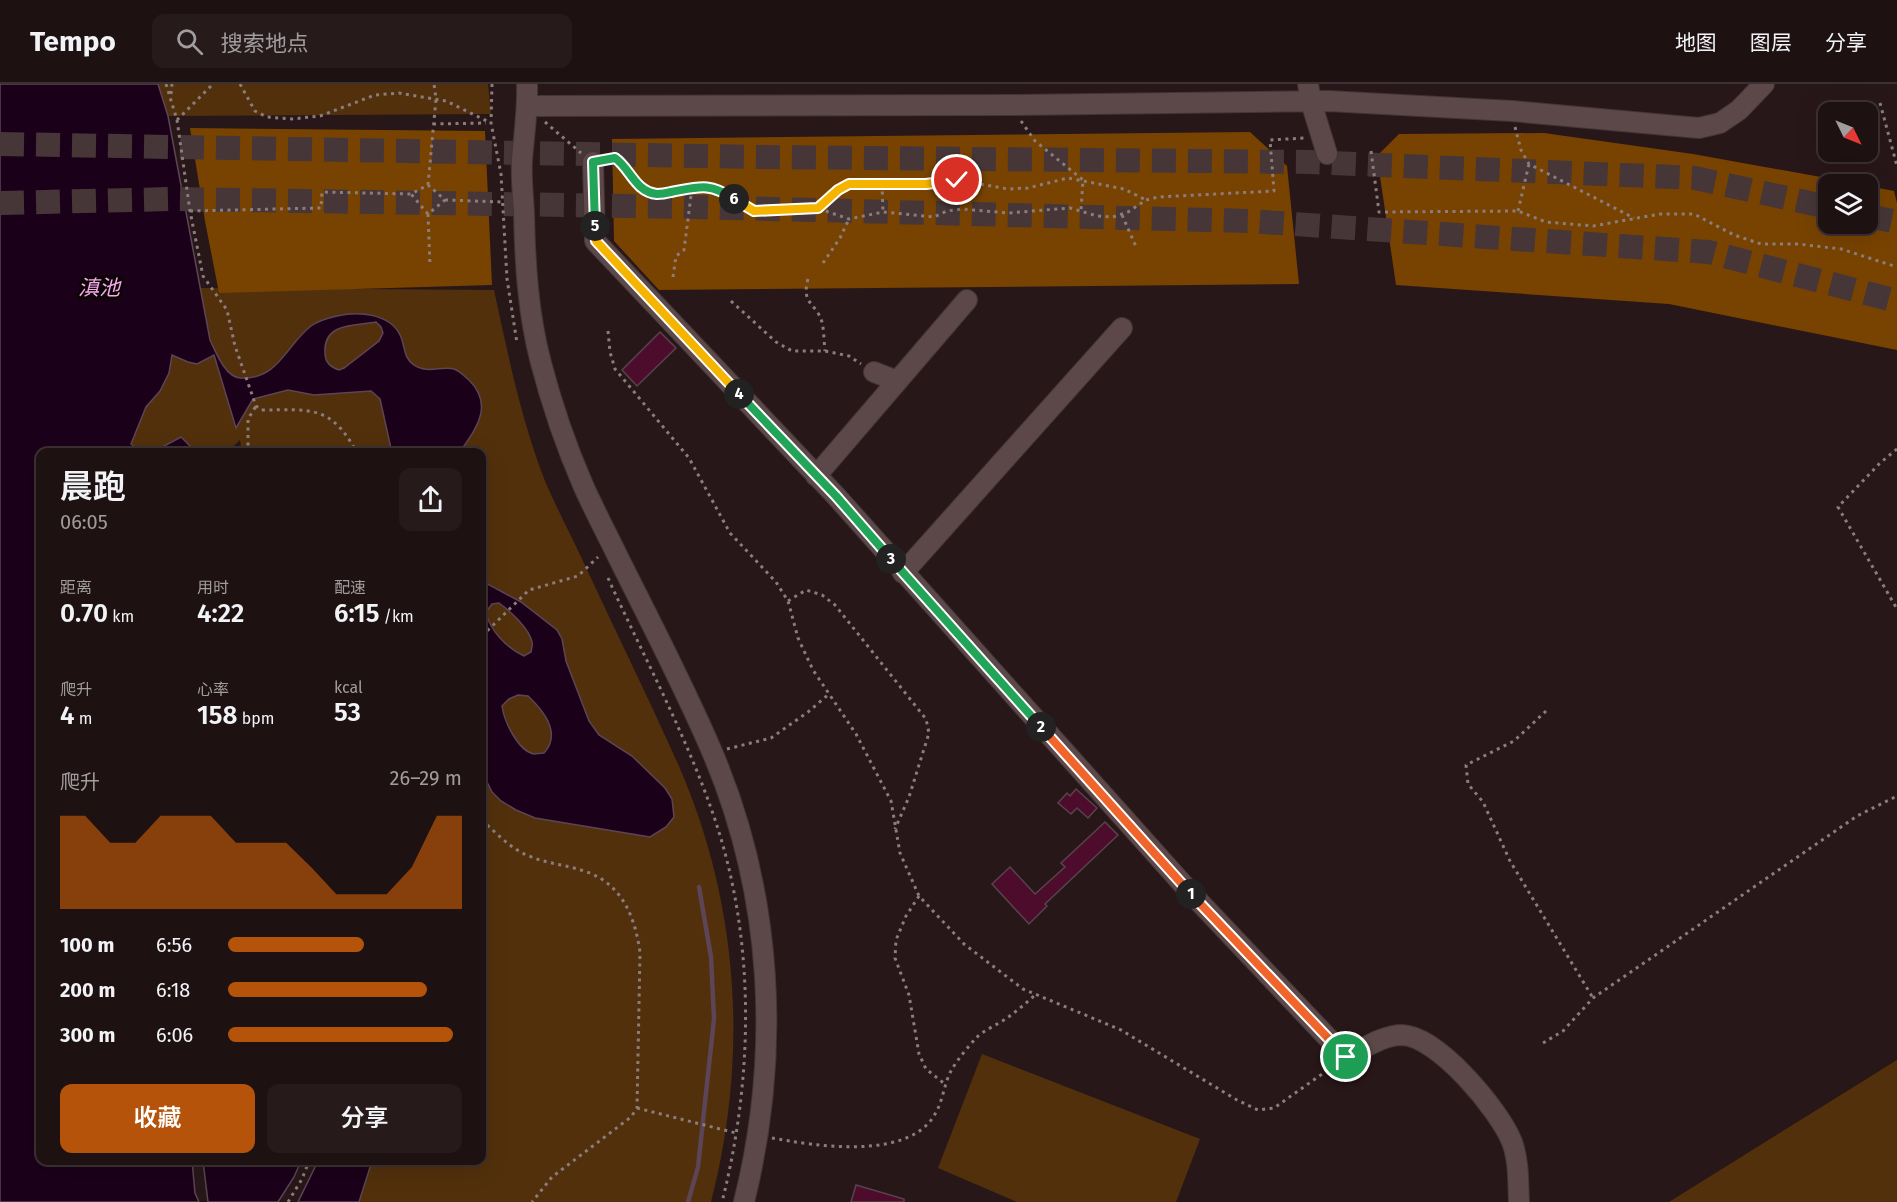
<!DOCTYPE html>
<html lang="zh">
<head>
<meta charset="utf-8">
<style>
  :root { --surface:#1e1112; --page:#261a1b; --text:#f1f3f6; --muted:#a19d9f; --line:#3c3132; --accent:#b45309 }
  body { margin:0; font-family:"Fira Sans","Noto Sans SC",sans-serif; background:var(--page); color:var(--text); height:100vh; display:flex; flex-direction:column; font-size:22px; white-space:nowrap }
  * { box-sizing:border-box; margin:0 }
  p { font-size:20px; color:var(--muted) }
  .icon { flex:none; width:33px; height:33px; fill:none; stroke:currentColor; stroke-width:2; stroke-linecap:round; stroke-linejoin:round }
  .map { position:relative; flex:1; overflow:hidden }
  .drawer { position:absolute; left:36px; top:364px; width:450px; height:717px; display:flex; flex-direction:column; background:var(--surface); border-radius:12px; box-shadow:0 6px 24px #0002,0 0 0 2px var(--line) }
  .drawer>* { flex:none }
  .needle { width:39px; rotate:133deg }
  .controls { position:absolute; left:1818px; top:18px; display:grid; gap:12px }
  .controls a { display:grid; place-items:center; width:60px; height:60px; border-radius:12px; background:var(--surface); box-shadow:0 6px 24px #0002,0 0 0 2px var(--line); font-size:30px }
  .pin { position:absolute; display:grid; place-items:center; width:51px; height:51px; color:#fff; margin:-26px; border:3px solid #fff; border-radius:50%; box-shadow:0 2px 6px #0007 }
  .km { position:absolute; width:30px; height:30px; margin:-15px; border-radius:50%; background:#222; color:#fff; font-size:16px; line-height:30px; text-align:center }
  .round { display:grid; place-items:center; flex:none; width:63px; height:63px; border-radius:12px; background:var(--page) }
  .overview { display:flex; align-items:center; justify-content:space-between; height:102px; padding:0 24px }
  h1 { font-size:33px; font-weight:600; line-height:45px }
  .figures { display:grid; grid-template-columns:repeat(3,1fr); gap:9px; height:102px; padding:6px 24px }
  .figures div { display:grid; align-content:center }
  .figures b { font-size:26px; font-weight:600 }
  .figures small { font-size:16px; font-weight:400 }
  .figures p { font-size:16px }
  .chart { height:168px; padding:12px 24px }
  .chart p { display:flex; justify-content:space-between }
  .chart svg { width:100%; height:108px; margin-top:6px; fill:var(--accent); opacity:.7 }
  .action { display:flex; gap:12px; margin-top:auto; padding:12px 24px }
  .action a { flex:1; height:69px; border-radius:12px; background:var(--accent); color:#fff; font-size:24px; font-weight:600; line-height:69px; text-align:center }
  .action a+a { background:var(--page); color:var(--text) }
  ul { padding:0 24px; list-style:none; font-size:20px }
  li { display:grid; grid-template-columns:96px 72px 1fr; align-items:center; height:45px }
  li i { height:15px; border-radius:8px; background:var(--accent) }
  header { display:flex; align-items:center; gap:36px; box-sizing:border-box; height:84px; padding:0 30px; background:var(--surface); border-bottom:2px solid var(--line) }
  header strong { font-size:28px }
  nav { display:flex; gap:33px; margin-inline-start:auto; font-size:21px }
  .search { width:420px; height:54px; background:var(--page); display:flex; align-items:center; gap:15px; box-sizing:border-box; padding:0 21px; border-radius:12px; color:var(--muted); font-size:22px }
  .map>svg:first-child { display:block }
</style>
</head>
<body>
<header>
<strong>Tempo</strong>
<div class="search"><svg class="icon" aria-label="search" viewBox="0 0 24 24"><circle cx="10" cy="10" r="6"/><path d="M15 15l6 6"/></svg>搜索地点</div>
<nav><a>地图</a><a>图层</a><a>分享</a></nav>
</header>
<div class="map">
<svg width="1897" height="1118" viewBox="0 0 1897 1118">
  <rect width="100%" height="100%" fill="#281718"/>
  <path fill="#52300c" d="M158,0H488L491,30L168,32Z
    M200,204L494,206C508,271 521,335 545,397C556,423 570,449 582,475C614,544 647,611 678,680C739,819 749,971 711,1118H359L372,1077H482V369H242L240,356C219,379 190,367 164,361C147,371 147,371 131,360L146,323L160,307L172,271L188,278L210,256Z
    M982,970L1200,1055L1176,1118H1017L938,1084Z
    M1897,976V1118H1669Z"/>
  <path fill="#784300" d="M190,44L485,47L492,201L219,209L205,137Z
    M1250,48L1287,82L1299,200L659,206L614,157L612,55Z
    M1544,49L1693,70L1860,100H1828V140H1868V102L1894,107L1897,119V266L1669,220L1396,201L1377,72L1399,50Z"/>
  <path fill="#1b0019" stroke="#5c4556" stroke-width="1.5" fill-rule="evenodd" d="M0,0H158L168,32L210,256C216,268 225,293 240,294C279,296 286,261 311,242C319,236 328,234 337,232C358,227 391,229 401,253C405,263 404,275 414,281C427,290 441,282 454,285C460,287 464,292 469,296C495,322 475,346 459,369H392L380,315L371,307L314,311L288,306L253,315L236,344L214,271L197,280L188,278L172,271L169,289L160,307L146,323L131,360L144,369H40V1077H192L195,1109L199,1118H0ZM376,238L381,243L383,249L379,257L344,284L339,286C331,283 325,279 325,269C323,238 356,242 376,238Z
    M181,353L197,369H151Z
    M482,497L521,518L557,546L562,555L566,577L589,637L599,651L632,672L665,704L672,715L674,733L666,743L650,753L535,734L516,726L501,717L492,708L482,688V613L486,591L482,570ZM499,519C510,527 529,544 532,558C533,559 531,568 531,568L524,572C507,564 489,546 486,528L492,520ZM518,611L528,612C544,627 562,649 544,669C540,669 537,670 534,670C518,667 504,637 502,622L509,615Z
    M203,1077H301L294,1093L278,1118H208Z
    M318,1077H372L359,1118H298Z"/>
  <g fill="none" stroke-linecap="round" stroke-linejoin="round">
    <path stroke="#5c4556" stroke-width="4.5" d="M688,1118L698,1083L714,935L711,873L699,803"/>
  </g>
  <path fill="#4e0c2d" stroke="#57444b" stroke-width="1.5" d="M660,248L676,264L637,302L622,286Z
    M1076,705L1097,724L1088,734L1077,724L1071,730L1058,719L1067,709L1070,712Z
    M1105,738L1118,751L1045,820L1047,822L1029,840L992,800L1010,783L1035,810L1065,783L1061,779Z
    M856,1101L904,1115V1118H851Z"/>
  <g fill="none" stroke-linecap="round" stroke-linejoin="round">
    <path stroke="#463637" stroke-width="24" stroke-dasharray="24 12" stroke-linecap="butt" d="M0,60L759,73L1310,78L1695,94L1828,123
      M0,119L173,115L695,123L1249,137L1709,168L1897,217
      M1868,132L1897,138"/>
    <defs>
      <path id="minor" d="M527,0C528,26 524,50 522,76C521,93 523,111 524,129C525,179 528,230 541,279C552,321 566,362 583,401C594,426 607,450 619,475C651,539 685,604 713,670C773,812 781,969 744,1118
        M1308,0L1311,18L1327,70
        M528,22L1016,21L1328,17L1512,27L1699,44L1720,39L1739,26L1764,0
        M593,78L595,157L836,412L1189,807L1346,973C1363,965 1383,951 1402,951C1438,952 1500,1027 1512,1058C1519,1077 1518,1098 1519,1118
        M874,288L897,297
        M816,392L967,216
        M903,489L1122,244"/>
    </defs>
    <use href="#minor" stroke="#423536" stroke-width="22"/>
    <path stroke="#8b7d7d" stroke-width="3" stroke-dasharray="3 4.5" stroke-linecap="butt" d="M166,0L177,36L190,127L203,192L227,226L235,262L256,322L261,326C310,326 331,320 357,369
      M240,0L255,27L267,33L292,35L320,32L375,11L399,9L446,17L491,39
      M492,0L491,39L501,90L507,195L517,259
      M171,10L172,0
      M1880,19L1897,82
      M177,36L213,0
      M1021,37L1035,57L1083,96L1081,126
      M545,38L581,69
      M433,40L486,39
      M1515,43L1521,66L1529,80L1634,134
      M1371,67L1379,128L1518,127L1546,138L1593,142L1660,130H1694L1734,151L1761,160H1798L1841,165L1897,183
      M609,75L615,74L622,79L628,91L642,104L656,110L708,102L723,108L754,127L817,124L849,135L883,128L934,133L947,127L962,125L1008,129L1070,124L1097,132L1113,133L1128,128L1146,116L1158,113L1274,107L1270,56L1305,54
      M882,100L883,128
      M428,101L436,15L434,0
      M445,116L503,118
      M817,124L838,106L850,100H926L957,96L1008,105L1028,104L1068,94L1124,105L1146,116
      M190,127L321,124L322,108L411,110L428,101L445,116L428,130L411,110
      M1518,127L1529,80
      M428,130L430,182
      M1122,131L1137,165
      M823,179L840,154L849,135
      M673,193L676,172L684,166L692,104
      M808,195C801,221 816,218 822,238C824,247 824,258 825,267
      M731,217L776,258L792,267H825L849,272L861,280
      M608,247L610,268L615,285L689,374L730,449L776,498L788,517L798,554L813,586L856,650L891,717L900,769L919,812L964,860L1023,905L1121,946L1237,1016L1258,1026L1274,1024L1332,983
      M1897,365L1880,379L1838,423L1897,525
      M248,369V335L256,322
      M608,494C643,571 684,647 712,727C756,851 754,992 722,1118
      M788,517L806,506L822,511L835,521L926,635L929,649L909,713L895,745
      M482,552L529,506L578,492L598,473
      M1546,627L1514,657L1466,681L1468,700L1483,718L1510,777L1593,914
      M727,665L771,654L808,628L829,610
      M482,736C496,749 511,765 529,772C548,780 568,781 587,788C623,801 635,834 640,868L637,1024L631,1033L552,1093L532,1118
      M919,812L906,832L896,856L895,874L909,911L919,970L926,985L946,1001
      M1543,959L1563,947L1593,914L1857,732L1897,712
      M637,1024L736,1049
      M772,1054C815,1062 909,1077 935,1030C943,1017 944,1000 951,987C957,976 968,963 976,954C984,946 997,941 1007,934C1017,927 1026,919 1035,911
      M288,1118L302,1095L309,1077"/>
    <use href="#minor" stroke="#5c4848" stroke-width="20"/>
  </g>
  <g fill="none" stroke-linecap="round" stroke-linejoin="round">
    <defs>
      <path id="split-1" d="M1191,810L1346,973"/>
      <path id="split-2" d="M1041,643L1191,810"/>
      <path id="split-3" d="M891,475L1041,643"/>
      <path id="split-4" d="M739,310L836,412L891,475"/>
      <path id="split-5" d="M595,142L596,157L739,310"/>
      <path id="split-6" d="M595,142L593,78L615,74C630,84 635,108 657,110C661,110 667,109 671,108C699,103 709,98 734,115"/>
      <path id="split-7" d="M734,115L754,127L818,124L838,106L849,100H926L957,96"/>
    </defs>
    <use href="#split-1" stroke="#fff" stroke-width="12"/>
    <use href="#split-2" stroke="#fff" stroke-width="12"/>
    <use href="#split-3" stroke="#fff" stroke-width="12"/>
    <use href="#split-4" stroke="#fff" stroke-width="12"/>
    <use href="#split-5" stroke="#fff" stroke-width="12"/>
    <use href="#split-6" stroke="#fff" stroke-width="12"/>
    <use href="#split-7" stroke="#fff" stroke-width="12"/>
    <use href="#split-1" stroke="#f0652b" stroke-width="8"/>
    <use href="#split-2" stroke="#f0652b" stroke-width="8"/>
    <use href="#split-3" stroke="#22a559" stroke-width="8"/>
    <use href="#split-4" stroke="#22a559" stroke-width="8"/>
    <use href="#split-5" stroke="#f5b400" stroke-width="8"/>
    <use href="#split-6" stroke="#22a559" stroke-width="8"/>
    <use href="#split-7" stroke="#f5b400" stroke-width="8"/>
  </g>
  <g text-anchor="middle" stroke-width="6" stroke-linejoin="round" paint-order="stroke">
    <g font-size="21" font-style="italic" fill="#f7a8eb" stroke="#0c0505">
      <text x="99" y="211">滇池</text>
    </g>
  </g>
</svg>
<div class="controls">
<a><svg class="needle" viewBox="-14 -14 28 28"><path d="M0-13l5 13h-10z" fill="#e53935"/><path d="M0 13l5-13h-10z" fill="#a19d9f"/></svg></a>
<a><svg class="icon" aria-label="layers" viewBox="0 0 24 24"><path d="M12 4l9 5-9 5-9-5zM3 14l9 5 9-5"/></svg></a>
</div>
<div class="pin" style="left:1346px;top:973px;background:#1e9e55"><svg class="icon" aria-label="arrive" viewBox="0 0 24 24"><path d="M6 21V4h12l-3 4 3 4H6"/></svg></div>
<div class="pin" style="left:957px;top:96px;background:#d93025"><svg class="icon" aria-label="check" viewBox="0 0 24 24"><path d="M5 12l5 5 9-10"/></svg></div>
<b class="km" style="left:1191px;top:810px">1</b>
<b class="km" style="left:1041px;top:643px">2</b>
<b class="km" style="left:891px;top:475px">3</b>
<b class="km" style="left:739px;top:310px">4</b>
<b class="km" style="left:595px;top:142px">5</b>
<b class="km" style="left:734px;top:115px">6</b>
<section class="drawer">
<div class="overview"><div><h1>晨跑</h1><p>06:05</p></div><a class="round"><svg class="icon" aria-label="share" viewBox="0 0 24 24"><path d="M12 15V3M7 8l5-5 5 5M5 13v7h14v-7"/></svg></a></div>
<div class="figures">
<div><p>距离</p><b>0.70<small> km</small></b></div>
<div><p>用时</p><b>4:22</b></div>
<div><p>配速</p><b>6:15<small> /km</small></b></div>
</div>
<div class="figures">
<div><p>爬升</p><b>4<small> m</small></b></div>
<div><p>心率</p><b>158<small> bpm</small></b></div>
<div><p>kcal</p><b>53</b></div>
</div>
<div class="chart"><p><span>爬升</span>26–29 m</p>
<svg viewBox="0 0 160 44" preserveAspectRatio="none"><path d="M0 44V6L10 6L20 17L30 17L40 6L50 6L60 6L70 17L80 17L90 17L100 27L110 38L120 38L130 38L140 27L150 6L160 6V44z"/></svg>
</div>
<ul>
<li><b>100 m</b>6:56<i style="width:58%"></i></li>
<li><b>200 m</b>6:18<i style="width:85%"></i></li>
<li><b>300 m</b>6:06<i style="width:96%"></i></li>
</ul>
<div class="action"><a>收藏</a><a>分享</a></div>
</section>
</div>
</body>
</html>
